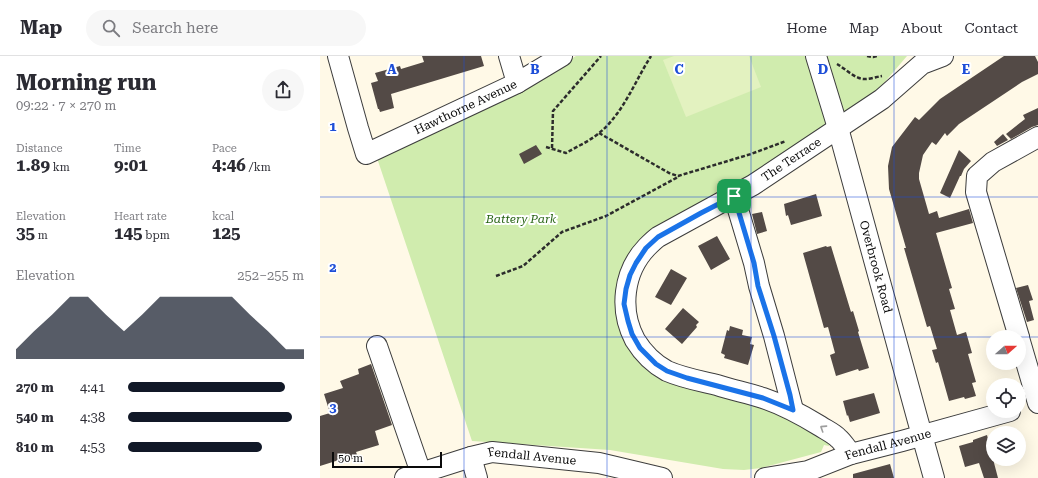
<!DOCTYPE html>
<html lang="en">
<head>
<meta charset="utf-8">
<style>
  :root { --surface:#fff; --page:#f7f7f7; --text:#2b2b33; --muted:#7c7c81; --line:#e1e1e2; --accent:#111827 }
  body { margin:0; font-family:"Roboto Serif",serif; background:var(--page); color:var(--text); height:100vh; display:flex; flex-direction:column; font-size:15px; white-space:nowrap }
  * { box-sizing:border-box; margin:0 }
  p { font-size:13px; color:var(--muted) }
  .icon { flex:none; width:22px; height:22px; fill:none; stroke:currentColor; stroke-width:2; stroke-linecap:round; stroke-linejoin:round }
  .map { position:relative; flex:1; overflow:hidden }
  .panel { display:flex; flex-direction:column; background:var(--surface); width:320px }
  .panel>* { flex:none }
  .needle { width:26px; rotate:69deg }
  .tools { position:absolute; left:666px; top:274px; display:grid; gap:8px }
  .tools a { display:grid; place-items:center; width:40px; height:40px; border-radius:50%; background:var(--surface); box-shadow:0 4px 16px #0002; font-size:20px }
  .scale { position:absolute; left:12px; bottom:10px; width:110px; box-sizing:border-box; padding-left:4px; border:2px solid #0a0a0a; border-top:0; font-size:11px; line-height:14px; white-space:nowrap; color:#0a0a0a; -webkit-text-stroke:3px #fff; paint-order:stroke }
  .pin { position:absolute; display:grid; place-items:center; width:34px; height:34px; color:#fff; margin:-17px; border-radius:8px; box-shadow:0 2px 6px #0006 }
  .round { display:grid; place-items:center; flex:none; width:42px; height:42px; border-radius:21px; background:var(--page) }
  .summary { display:flex; align-items:center; justify-content:space-between; height:68px; padding:0 16px }
  h1 { font-size:22px; font-weight:700; line-height:30px }
  .figures { display:grid; grid-template-columns:repeat(3,1fr); gap:6px; height:68px; padding:4px 16px }
  .figures div { display:grid; align-content:center }
  .figures b { font-size:17px; font-weight:700 }
  .figures small { font-size:11px; font-weight:400 }
  .figures p { font-size:11px }
  .chart { height:112px; padding:8px 16px }
  .chart p { display:flex; justify-content:space-between }
  .chart svg { width:100%; height:72px; margin-top:4px; fill:var(--accent); opacity:.7 }
  ul { padding:0 16px; list-style:none; font-size:13px }
  li { display:grid; grid-template-columns:64px 48px 1fr; align-items:center; height:30px }
  li i { height:10px; border-radius:5px; background:var(--accent) }
  header { display:flex; align-items:center; gap:24px; box-sizing:border-box; height:56px; padding:0 20px; background:var(--surface); border-bottom:1px solid var(--line) }
  header strong { font-size:19px }
  nav { display:flex; gap:22px; margin-inline-start:auto; font-size:14px }
  .search { width:280px; height:36px; background:var(--page); display:flex; align-items:center; gap:10px; box-sizing:border-box; padding:0 14px; border-radius:22px; color:var(--muted); font-size:15px }
  main { display:flex; flex:1; min-height:0 }
  .map>svg:first-child { display:block }
</style>
</head>
<body>
<header>
<strong>Map</strong>
<div class="search"><svg class="icon" aria-label="search" viewBox="0 0 24 24"><circle cx="10" cy="10" r="6"/><path d="M15 15l6 6"/></svg>Search here</div>
<nav><a>Home</a><a>Map</a><a>About</a><a>Contact</a></nav>
</header>
<main>
<section class="panel">
<div class="summary"><div><h1>Morning run</h1><p>09:22 · 7 × 270 m</p></div><a class="round"><svg class="icon" aria-label="share" viewBox="0 0 24 24"><path d="M12 15V3M7 8l5-5 5 5M5 13v7h14v-7"/></svg></a></div>
<div class="figures">
<div><p>Distance</p><b>1.89<small> km</small></b></div>
<div><p>Time</p><b>9:01</b></div>
<div><p>Pace</p><b>4:46<small> /km</small></b></div>
</div>
<div class="figures">
<div><p>Elevation</p><b>35<small> m</small></b></div>
<div><p>Heart rate</p><b>145<small> bpm</small></b></div>
<div><p>kcal</p><b>125</b></div>
</div>
<div class="chart"><p><span>Elevation</span>252–255 m</p>
<svg viewBox="0 0 160 44" preserveAspectRatio="none"><path d="M0 44V38L10 27L20 17L30 6L40 6L50 17L60 27L70 17L80 6L90 6L100 6L110 6L120 6L130 17L140 27L150 38L160 38V44z"/></svg>
</div>
<ul>
<li><b>270 m</b>4:41<i style="width:89%"></i></li>
<li><b>540 m</b>4:38<i style="width:93%"></i></li>
<li><b>810 m</b>4:53<i style="width:76%"></i></li>
</ul>
</section>
<div class="map">
<svg width="718" height="422" viewBox="0 0 718 422">
  <rect width="100%" height="100%" fill="#fff9e7"/>
  <path fill="#d0ecae" d="M256,0H587L557,35L530,52L502,73L311,205L318,299L441,347L508,385L509,390L504,389L501,396L441,412L424,414L403,413L290,394L152,385L57,102L204,32Z"/>
  <path fill="#e3f2c0" d="M354,0H429L441,31L366,61L343,4Z"/>
  <path fill="#534a46" d="M102,0H161L164,10L71,38L74,52L60,56L59,53H58L51,27L58,25L55,17L80,10L81,13L104,6Z
    M684,0H715L718,6V18L702,26L639,68L627,80L625,77L616,89L612,86L603,99L599,117V123L609,158L617,155L619,162L649,153L653,167L616,177L632,232L629,233L635,253L630,254L637,279L646,276L652,297L648,298L656,326L652,327L656,340L645,343L644,341L629,345L618,306L616,307L612,294L617,293L610,270L607,271L584,192H586L569,133L568,110L572,91L595,61L599,64L620,43Z
    M718,52V69L712,71L691,83L686,78L705,63L703,59Z
    M683,78L688,84L677,90L674,86Z
    M216,89L222,98L204,108L199,98Z
    M639,94L651,105L644,113L641,120H640L630,142L620,137Z
    M496,138L502,160L471,169L468,159L466,160L464,148Z
    M442,156L447,175L437,178L432,158Z
    M397,180L410,203L391,214L378,190Z
    M506,190L507,191L511,190L531,256L533,255L539,275L538,276L549,312L539,315L538,313L516,320L510,299L515,297L508,271L504,272L483,197Z
    M351,213L367,222L351,249L335,241Z
    M708,229L713,244L709,245L714,264L707,266L696,232Z
    M363,252L379,266L376,269L377,271L362,288L345,273Z
    M410,270L423,274L422,279L432,281L430,288L434,289L428,309L404,302L405,299L401,297L407,274L409,275Z
    M51,308L72,369L55,375L59,389L36,396L38,401L20,407L19,404L0,410V360L10,357L4,338L23,332L20,325L39,318L38,313Z
    M554,337L560,357L530,366L528,359L527,360L523,345Z
    M667,379L668,383L673,382V403L678,422H664L659,407L645,411L639,390L653,386V384Z
    M570,408L574,422H533V418Z"/>
  <g fill="none" stroke-linecap="round" stroke-linejoin="round">
    <defs>
      <g id="minor">
        <path id="s1" d="M18,0L38,72L46,98L197,27L242,0"/>
        <path d="M189,0L197,27"/>
        <path id="s2" d="M496,0L518,72L598,365L614,422"/>
        <path d="M414,140L434,207L439,230L454,280L473,354"/>
        <path d="M699,281L656,136L657,120L673,106L718,81"/>
        <path d="M699,282L718,347"/>
        <path d="M57,290L101,417"/>
        <path id="s3" d="M531,398C527,393 523,386 518,382C513,377 506,374 500,370C482,359 464,349 443,342C428,337 412,334 397,329C380,325 363,322 347,315C334,308 323,297 315,284C299,254 303,216 327,191C330,188 334,184 338,181L433,129L562,43L602,8L623,0"/>
        <path d="M151,401L157,422"/>
        <path id="s4" d="M85,422L151,401L172,396L279,407L342,422"/>
        <path id="s5" d="M445,422L488,415L531,398L582,385L690,355"/>
      </g>
    </defs>
    <use href="#minor" stroke="#3d3d3d" stroke-width="22"/>
    <path stroke="#2c2c2c" stroke-width="2.5" stroke-dasharray="4 2" stroke-linecap="butt" d="M547,0L553,1L557,0
      M517,8C524,12 531,19 539,22C546,25 555,21 562,20
      M279,77L349,117L358,120L431,98L466,85
      M226,91L246,97C256,91 268,86 278,78C303,58 314,27 331,0
      M232,92L233,55L281,0
      M176,220L203,210L242,176L286,160L358,121"/>
    <use href="#minor" stroke="#fff" stroke-width="20"/>
  </g>
  <defs><path id="oneway-chevron" d="M-2-3.5L2.5 0L-2 3.5" fill="none" stroke-width="1.6" stroke-linecap="round" stroke-linejoin="round"/></defs>
  <use stroke="#9d9d9d" href="#oneway-chevron" transform="translate(503 372) rotate(-147)"/>
  <g fill="none" stroke-linecap="round" stroke-linejoin="round">
    <defs>
      <path id="route" d="M414,140L434,207L438,230L454,280L470,339L473,354L443,342L367,322L347,315L336,308L320,292L312,278L308,265L304,248L306,233L310,219L316,207L326,192L338,181L381,157Z"/>
    </defs>
    <use href="#route" stroke="#fff" stroke-width="8"/>
    <use href="#route" stroke="#1a73e8" stroke-width="5"/>
  </g>
  <path fill="none" stroke="#1d4ed8" stroke-width="1" stroke-opacity="0.55" d="M144,0V422M287,0V422M431,0V422M574,0V422M0,141H718M0,281H673M699,281H718"/>
  <g text-anchor="middle" stroke-width="4" stroke-linejoin="round" paint-order="stroke">
    <g font-size="12" fill="#0a0a0a" stroke="#fff">
      <text dy="4" stroke="none"><textPath href="#s1" startOffset="212">Hawthorne Avenue</textPath></text>
      <text dy="4" stroke="none"><textPath href="#s3" startOffset="520">The Terrace</textPath></text>
      <text dy="4" stroke="none"><textPath href="#s2" startOffset="219">Overbrook Road</textPath></text>
      <text dy="4" stroke="none"><textPath href="#s5" startOffset="128">Fendall Avenue</textPath></text>
      <text dy="4" stroke="none"><textPath href="#s4" startOffset="131">Fendall Avenue</textPath></text>
    </g>
    <g font-size="12" font-style="italic" fill="#296516" stroke="#fff">
      <text x="201" y="167">Battery Park</text>
    </g>
  </g>
  <g font-size="13" text-anchor="middle" font-weight="bold" fill="#1d4ed8" stroke="#fff" stroke-width="4" stroke-linejoin="round" paint-order="stroke">
    <text x="72" y="18">A</text>
    <text x="215" y="18">B</text>
    <text x="359" y="18">C</text>
    <text x="503" y="18">D</text>
    <text x="646" y="18">E</text>
    <text x="13" y="75">1</text>
    <text x="13" y="216">2</text>
    <text x="13" y="356">3</text>
  </g>
</svg>
<div class="tools">
<a><svg class="needle" viewBox="-14 -14 28 28"><path d="M0-13l5 13h-10z" fill="#e53935"/><path d="M0 13l5-13h-10z" fill="#7c7c81"/></svg></a>
<a><svg class="icon" aria-label="locate" viewBox="0 0 24 24"><circle cx="12" cy="12" r="6"/><path d="M12 2v4M12 18v4M2 12h4M18 12h4"/></svg></a>
<a><svg class="icon" aria-label="layers" viewBox="0 0 24 24"><path d="M12 4l9 5-9 5-9-5zM3 14l9 5 9-5"/></svg></a>
</div>
<div class="scale">50 m</div>
<div class="pin" style="left:414px;top:140px;background:#1e9e55"><svg class="icon" aria-label="arrive" viewBox="0 0 24 24"><path d="M6 21V4h12l-3 4 3 4H6"/></svg></div>
</div>
</main>
</body>
</html>
